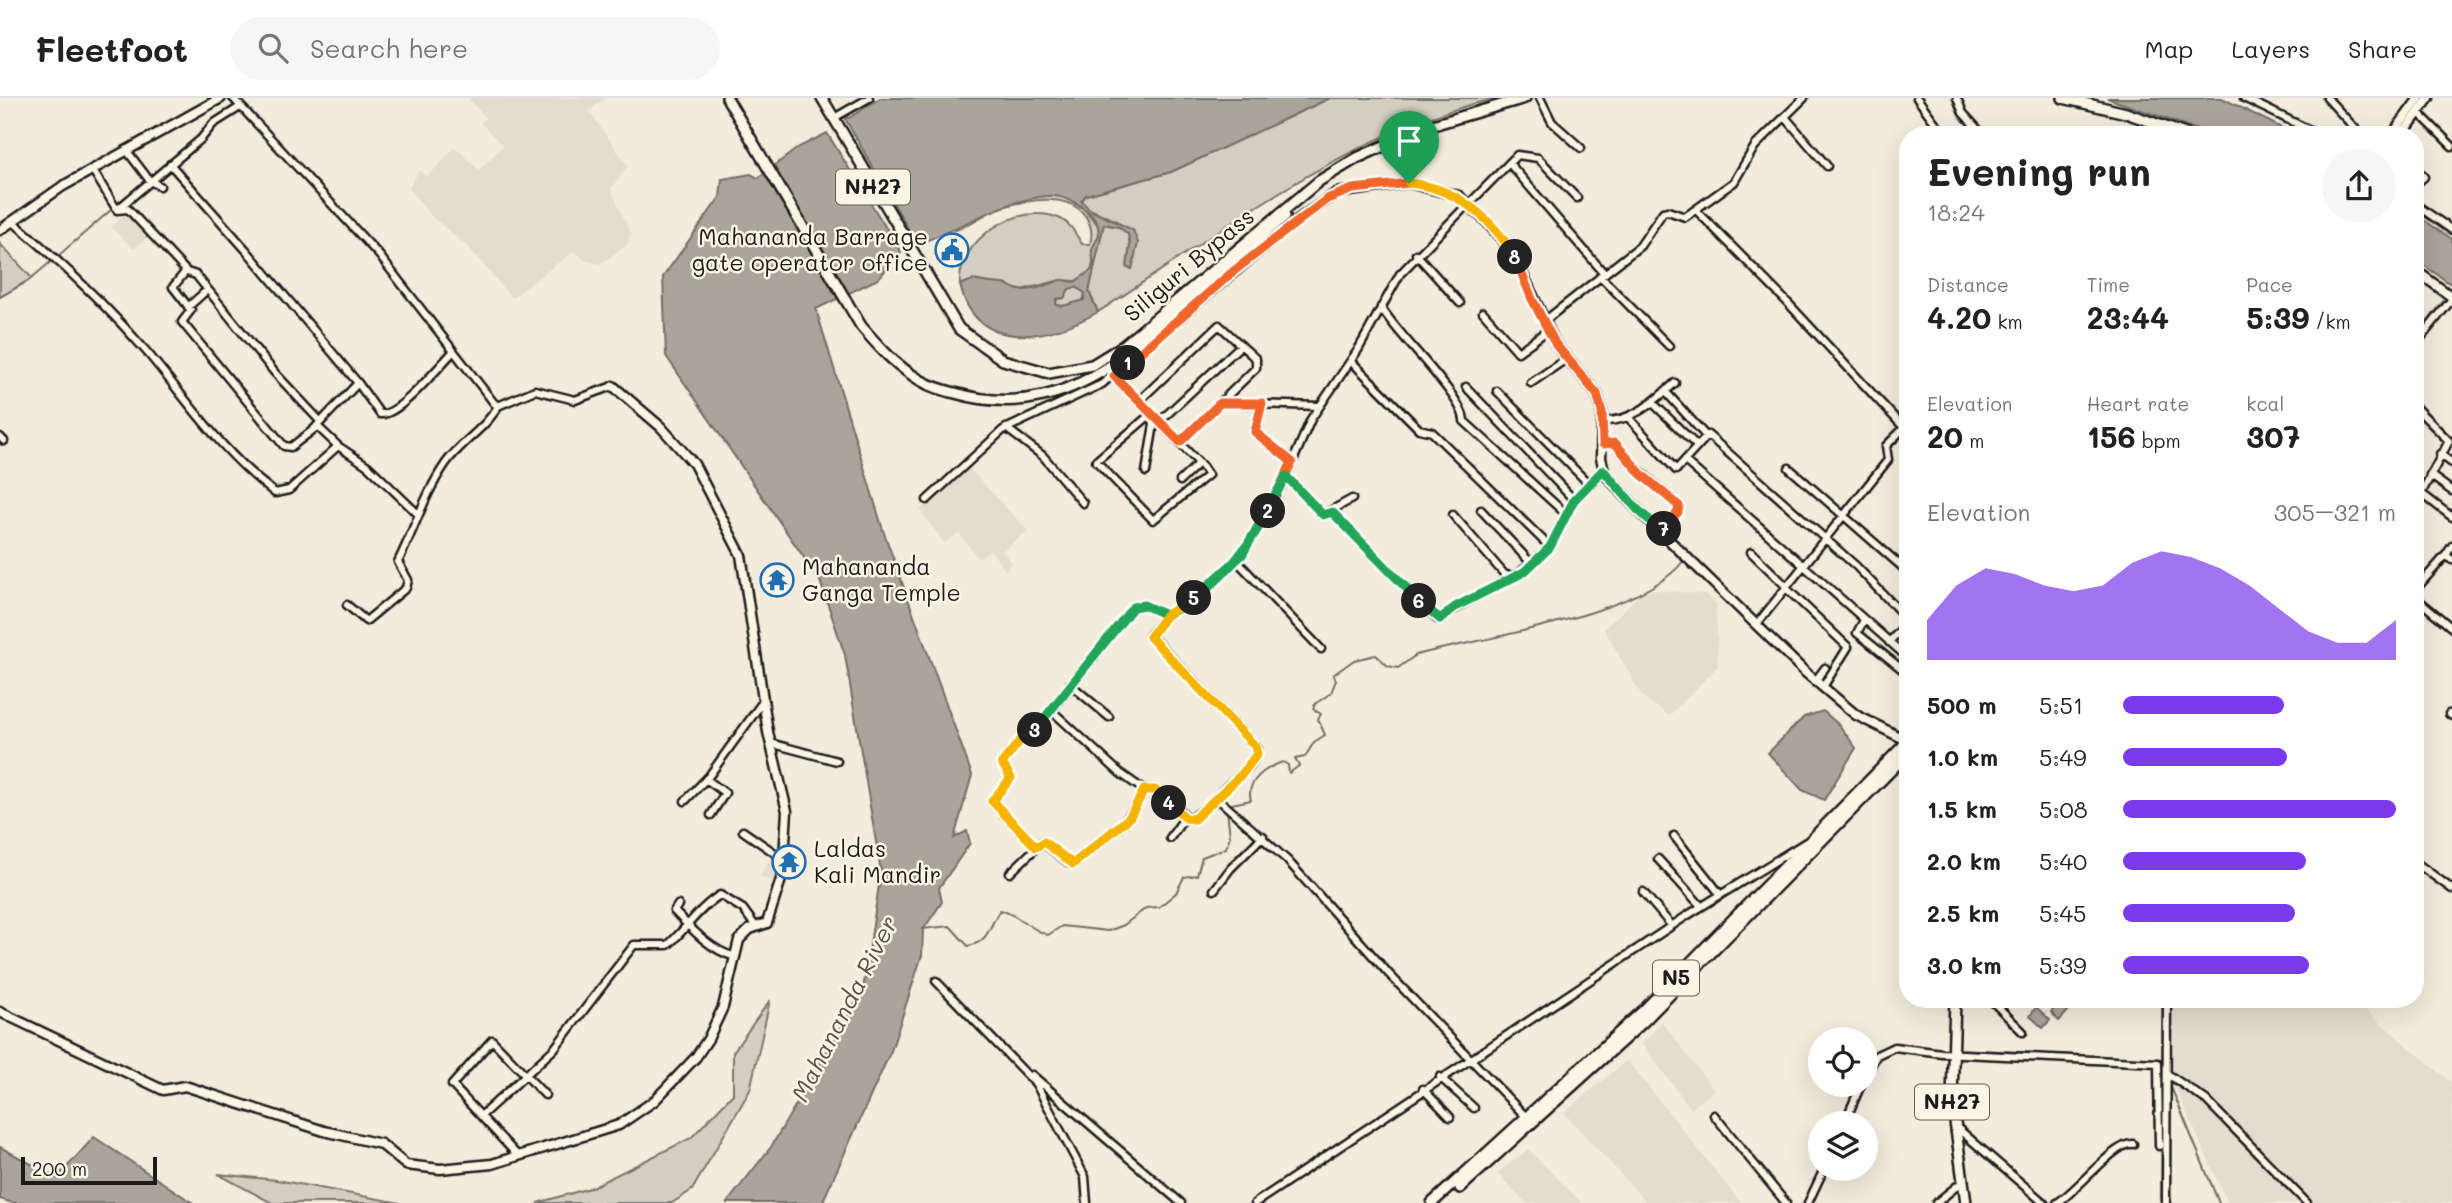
<!DOCTYPE html>
<html lang="en">
<head>
<meta charset="utf-8">
<style>
  :root { --surface:#fff; --page:#f6f6f6; --text:#222; --muted:#767676; --line:#e0e0e0; --accent:#7c3aed }
  body { margin:0; font-family:Mali,sans-serif; background:var(--page); color:var(--text); height:100vh; display:flex; flex-direction:column; font-size:26px; white-space:nowrap }
  * { box-sizing:border-box; margin:0 }
  p { font-size:23px; color:var(--muted) }
  .icon { flex:none; width:38px; height:38px; fill:none; stroke:currentColor; stroke-width:2; stroke-linecap:round; stroke-linejoin:round }
  .map { position:relative; flex:1; overflow:hidden }
  .details { position:absolute; left:1899px; top:28px; width:525px; height:882px; display:flex; flex-direction:column; background:var(--surface); border-radius:28px; box-shadow:0 7px 28px #0002 }
  .details>* { flex:none }
  .buttons { position:absolute; left:1808px; top:929px; display:grid; gap:14px }
  .buttons a { display:grid; place-items:center; width:70px; height:70px; border-radius:50%; background:var(--surface); box-shadow:0 7px 28px #0002; font-size:35px }
  .scale { position:absolute; left:21px; bottom:18px; width:136px; box-sizing:border-box; padding-left:7px; border:4px solid #1c1c1c; border-top:0; font-size:19px; line-height:24px; white-space:nowrap; color:#1c1c1c; -webkit-text-stroke:5px #fcf5e5; paint-order:stroke }
  .pin { position:absolute; display:grid; place-items:center; width:60px; height:60px; color:#fff; margin:-72px -30px; border-radius:50% 50% 50% 0; rotate:-45deg; box-shadow:0 0 7px #0007 }
  .pin .icon { rotate:45deg }
  .km { position:absolute; width:35px; height:35px; margin:-18px; border-radius:50%; background:#222; color:#fff; font-size:19px; line-height:35px; text-align:center }
  .round { display:grid; place-items:center; flex:none; width:74px; height:74px; border-radius:37px; background:var(--page) }
  .head { display:flex; align-items:center; justify-content:space-between; height:119px; padding:0 28px }
  h1 { font-size:38px; font-weight:800; line-height:52px }
  .stats { display:grid; grid-template-columns:repeat(3,1fr); gap:10px; height:119px; padding:7px 28px }
  .stats div { display:grid; align-content:center }
  .stats b { font-size:30px; font-weight:800 }
  .stats small { font-size:19px; font-weight:400 }
  .stats p { font-size:19px }
  .chart { height:196px; padding:14px 28px }
  .chart p { display:flex; justify-content:space-between }
  .chart svg { width:100%; height:126px; margin-top:7px; fill:var(--accent); opacity:.7 }
  ul { padding:0 28px; list-style:none; font-size:23px }
  li { display:grid; grid-template-columns:112px 84px 1fr; align-items:center; height:52px }
  li i { height:18px; border-radius:9px; background:var(--accent) }
  header { display:flex; align-items:center; gap:42px; box-sizing:border-box; height:98px; padding:0 35px; background:var(--surface); border-bottom:2px solid var(--line) }
  header strong { font-size:33px }
  nav { display:flex; gap:38px; margin-inline-start:auto; font-size:24px }
  .search { width:490px; height:63px; background:var(--page); display:flex; align-items:center; gap:18px; box-sizing:border-box; padding:0 24px; border-radius:38px; color:var(--muted); font-size:26px }
  .map>svg:first-child { display:block }
</style>
</head>
<body>
<header>
<strong>Fleetfoot</strong>
<div class="search"><svg class="icon" aria-label="search" viewBox="0 0 24 24"><circle cx="10" cy="10" r="6"/><path d="M15 15l6 6"/></svg>Search here</div>
<nav><a>Map</a><a>Layers</a><a>Share</a></nav>
</header>
<div class="map">
<svg width="2452" height="1105" viewBox="0 0 2452 1105">
  <rect width="100%" height="100%" fill="#f3ecdd"/>
  <filter id="ink" filterUnits="userSpaceOnUse"><feTurbulence type="fractalNoise" baseFrequency=".0143" numOctaves="2"/><feDisplacementMap in="SourceGraphic" scale="14" xChannelSelector="R" yChannelSelector="G"/><feConvolveMatrix kernelMatrix="1 2 1 2 8 2 1 2 1" color-interpolation-filters="sRGB"/></filter>
  <g filter="url(#ink)">
    <path fill="#e3ddcf" d="M468,0H606L589,13L628,68L611,91L631,136L627,147L600,166L585,162L574,153L512,200L468,149L431,118L409,90L419,72L427,79L455,49L479,72L503,48L481,25L486,20Z
      M129,113L151,136L134,151L111,129Z
      M968,369L1028,433L1002,453L1012,465L1005,473L991,452L978,460L959,435L944,445L920,412Z
      M1652,492L1705,496L1716,506L1718,568L1669,618L1642,598L1604,531L1640,496Z
      M773,757L784,763L778,785L760,778Z
      M2174,901H2352L2452,985V1105H2228L2173,985Z
      M1662,924L1714,992L1691,1011L1642,946Z
      M1627,962L1741,1105H1647L1564,1015Z
      M1528,1051L1582,1105H1527L1518,1098L1498,1075Z"/>
    <path fill="#d3cec1" stroke="#78756e" stroke-width="2" d="M1330,0H1498C1349,32 1223,133 1098,214L1089,194L1103,126L1119,129L1128,136L1130,147L1127,170L1138,145L1117,123L1083,108L1081,103L1086,97L1171,74Z
      M1060,97L1084,111L1098,127L1099,138L1091,174L1076,183L1061,182L1021,192L973,182L960,187C957,141 1019,102 1061,121C1072,127 1076,137 1082,146H1090C1093,135 1091,124 1083,115C1062,92 1013,104 988,115C978,120 965,130 955,132C968,110 1035,98 1060,97Z
      M0,146L32,180L0,199Z
      M1076,189L1085,195L1083,203L1063,208L1056,207L1057,201L1064,200L1069,191Z
      M770,902L750,992L692,1092L672,1105H537L590,1090L691,1040L733,996V954Z
      M218,1076L277,1082L400,1105H272Z"/>
    <path fill="#aaa59b" stroke="#716e68" stroke-width="2" fill-rule="evenodd" d="M880,0H1330L1171,74L1086,97L1081,103L1092,113L1133,132L1138,145L1132,171L1127,170L1130,147L1128,136L1119,129L1104,126L1089,194L1098,214C1051,241 977,258 960,187L973,182C984,185 993,185 1004,186C1010,187 1013,191 1019,192C1032,193 1048,187 1060,182C1065,181 1071,185 1076,183C1079,181 1086,176 1089,174C1096,170 1093,162 1092,155C1091,148 1098,142 1099,136C1100,113 1066,96 1047,98C998,103 962,131 917,146L844,19L849,20ZM1076,189L1085,195L1084,202L1063,208L1056,207V201L1064,200L1069,191Z
      M2107,0H2222L2296,37H2212Z
      M827,35L901,154L878,181L816,211L883,432L972,677L954,740L967,733L970,745L939,790L942,804L923,832L922,857L891,953L822,1105H727L771,1049L863,892L881,774L845,557L820,483L666,258L663,179L720,99L722,81L751,76L758,80L799,49Z
      M2415,116L2452,141V187L2415,161Z
      M1823,613L1839,627L1856,650L1824,702L1802,692L1768,655L1804,619Z
      M2062,902L2070,911L2059,923L2051,914Z
      M2036,909L2050,922L2043,930L2030,918Z
      M94,1039L193,1105H13L0,1101V1049L57,1080Z"/>
    <g fill="none" stroke-linecap="round" stroke-linejoin="round">
      <path stroke="#716e68" stroke-width="2" d="M240,6L247,0
        M219,19L229,12
        M117,108L126,100
        M58,158L112,111
        M0,199L27,184L54,161
        M1232,706L1251,702C1245,683 1267,669 1283,664L1288,667L1289,675L1299,668L1295,661L1305,659L1314,644L1325,637L1318,621L1321,616L1313,611L1315,606L1331,595L1336,582L1333,577L1354,562L1376,557L1388,568L1398,570L1416,557C1481,540 1645,517 1684,462
        M922,831L950,828L968,848C990,844 989,827 1000,812C1019,817 1031,832 1048,837L1062,828L1108,833L1124,827L1146,810L1159,809L1176,795L1184,779L1197,777L1202,759L1226,750L1230,738L1227,713
        M2171,989L2219,1105"/>
      <path stroke="#aaa59b" stroke-width="4.5" d="M2415,242L2445,202
        M2162,1105L2164,901"/>
      <path stroke="#aaa59b" stroke-width="8" d="M857,105L891,85"/>
      <defs>
        <path id="minor" d="M233,0L379,157L494,305L498,308L535,292L575,302L613,288
          M1540,0L1552,24L1581,50
          M1917,0L1944,37
          M1957,0L1963,15L1983,37
          M2244,0L2320,37
          M2327,0L2361,37
          M2418,14L2452,48
          M834,20L869,0
          M1786,20L1827,68
          M127,53L150,83L160,88
          M1509,65L1604,175
          M170,66L247,153L358,285L380,316C398,319 439,268 453,254
          M2415,69L2424,79L2415,87
          M92,71L117,112L128,111L186,173L173,189L191,212L182,224L284,348L291,349L313,332L358,285
          M2415,106L2452,132
          M1468,107L1517,57L1538,60L1577,100
          M119,110L201,41L213,26L240,9
          M1696,112L1788,205L1908,334
          M12,123C60,163 105,206 146,253C189,304 221,354 275,395L289,392L338,348
          M1416,156L1460,205
          M187,174L196,177L275,275L320,323
          M1600,178L1669,248
          M188,209L207,192
          M1381,209C1397,237 1464,299 1464,323L1567,417
          M1483,214L1518,254L1548,232
          M1543,224L1640,148L1663,114L1668,113L1685,119L1734,84L1755,48L1804,0
          M2415,247L2452,201
          M1351,263L1419,331L1432,334L1550,449
          M1114,278L1202,368L1208,377L1153,422L1096,363L1151,316
          M1531,285L1566,261
          M1466,289L1574,402
          M1497,293L1588,385
          M1665,293L1705,337
          M1139,303L1219,227L1256,261V270L1180,344
          M1220,305L1320,308
          M1262,305L1255,334L1292,364
          M1653,305L1696,347
          M2415,309L2449,343L2415,407
          M1628,319L1676,372L1708,337L1856,468L1908,522
          M1603,323C1633,324 1654,303 1675,285
          M1159,324L1241,247
          M317,328L338,348L368,368L418,416
          M1006,330L1043,358L1083,405
          M0,339L4,343
          M1603,346L1615,345L1629,363L1679,408L1678,414L1662,433
          M2440,356L2452,365
          M1685,363L1908,560
          M1789,370L1908,474
          M1146,374L1155,320
          M2430,377L2452,393
          M1286,378L1323,417L1352,401
          M1180,383L1199,365
          M2421,395L2452,419
          M927,402L1003,332L1102,286L1180,219
          M1481,412L1532,466
          M1332,414L1437,521L1511,479
          M1453,417L1505,477L1516,478L1548,451L1574,402L1603,372
          M2452,448L2446,457L2452,462
          M1751,454L1787,489
          M1236,462L1321,551
          M1786,490L1848,549L1823,589
          M2415,492L2446,457
          M2415,499L2452,530
          M347,507L366,523L406,490L408,482L398,464C414,432 425,395 446,365C461,344 486,330 498,308
          M1864,522L1857,535L1908,576
          M1757,526L1888,362L1886,348L1908,326
          M1889,544L1908,524
          M1815,583L1825,570
          M1070,586L1109,619
          M1051,612L1120,675L1144,692
          M2449,616L2452,618
          M770,645L837,663
          M706,681L725,695L711,717
          M1216,701C1225,683 1256,674 1257,650L1150,537L1166,517L1204,494L1242,457L1283,386L1311,321L1358,252L1400,176L1468,106
          M685,703L709,678L764,602
          M743,733L785,762
          M1674,738L1720,796
          M1170,740L1185,719
          M1036,749L992,704L1011,680L1002,665L1020,643L1036,632L1133,509L1144,507L1166,517
          M1658,761L1701,808
          M2415,764L2452,791
          M1010,775L1042,744L1069,765H1074L1124,725L1146,691L1157,693L1190,721L1218,701L1287,762L1389,876L1528,1021
          M1214,792L1231,770L1263,738
          M1643,794L1671,827
          M678,807L674,813C690,829 710,852 733,858
          M936,883L1036,986L1085,1079L1087,1105
          M1990,901L2023,934
          M1866,976L1877,957L1894,949L1942,955L2158,965L2159,1048
          M1032,977L1181,1105
          M2169,977L2206,1002L2307,1105
          M1440,979L1474,1010
          M1423,991L1450,1019
          M482,1017L554,951L634,847H668C686,831 700,809 720,797L743,811L756,829
          M1714,1017L1786,1105
          M1844,1026L1861,987
          M1955,1028L2044,1105
          M518,1058L452,987L492,942L545,997
          M1255,1105L1688,817L1806,744
          M1808,1105L1824,1071
          M1936,1105L1962,1084
          M2057,1105C2076,1094 2116,1043 2133,1046
          M2166,1105L2167,901"/>
        <path id="major" d="M2392,37L2419,0
          M2402,37L2429,0
          M0,132L63,88L221,0
          M2415,172L2452,199
          M1166,222L1180,219L1293,125L1336,95L1409,85L1459,98L1487,124L1512,153L1556,247L1597,296L1602,314L1601,360L1605,376L1637,411L1805,574L1856,617L1908,643
          M0,914L163,992L185,988L324,1033L381,1046L406,1067L440,1071L492,1066L619,1027L654,1003L696,959L708,941L723,909L739,842L750,831L767,825L783,775L787,713L768,634L741,457L694,366L661,329L613,288"/>
        <path id="highway" d="M727,0L861,228C879,249 896,268 920,282C931,289 943,292 955,295C1017,313 1071,297 1122,260L1285,118
          M822,0L959,231L1003,262L1049,275L1092,267L1123,248L1319,83L1357,60L1426,29L1525,0
          M2063,0L2126,15L2188,37
          M1955,901L1952,1002L1966,1105
          M1460,1090L1642,925L1908,655
          M1432,1105L1645,911L1908,643"/>
      </defs>
      <use href="#minor" stroke="#1c1c1c" stroke-width="11"/>
      <use href="#major" stroke="#1c1c1c" stroke-width="13"/>
      <use href="#highway" stroke="#1c1c1c" stroke-width="14"/>
      <use href="#minor" stroke="#fcf5e5" stroke-width="6"/>
      <use href="#major" stroke="#fcf5e5" stroke-width="8"/>
      <use href="#highway" stroke="#fcf5e5" stroke-width="9"/>
    </g>
  </g>
  <g fill="none" stroke-linecap="round" stroke-linejoin="round" filter="url(#ink)">
    <defs>
      <path id="split-1" d="M1128,265L1235,172L1327,101L1353,91L1409,85"/>
      <path id="split-2" d="M1128,265L1114,278L1180,344L1220,305H1262L1255,334L1292,364L1268,413"/>
      <path id="split-3" d="M1035,632L1133,509L1144,507L1166,517C1212,496 1245,456 1268,413"/>
      <path id="split-4" d="M1035,632L1020,643L1002,665L1011,680L992,703L1036,749L1044,744L1073,766L1129,720L1144,692H1155L1169,705"/>
      <path id="split-5" d="M1169,705L1186,720L1194,721L1242,676L1257,656L1255,648L1150,539L1166,517L1194,500"/>
      <path id="split-6" d="M1194,500L1242,457L1286,378L1323,417L1332,414L1419,503"/>
      <path id="split-7" d="M1419,503L1440,521L1455,509L1524,474L1550,449L1574,402L1603,372L1637,411L1662,433L1664,431"/>
      <path id="split-8" d="M1515,159L1532,201L1556,247L1597,296L1602,314L1603,346L1615,345L1641,376L1679,408L1678,414L1664,431"/>
      <path id="split-9" d="M1409,85C1456,90 1491,119 1515,159"/>
    </defs>
    <use href="#split-1" stroke="#fff" stroke-width="14"/>
    <use href="#split-2" stroke="#fff" stroke-width="14"/>
    <use href="#split-3" stroke="#fff" stroke-width="14"/>
    <use href="#split-4" stroke="#fff" stroke-width="14"/>
    <use href="#split-5" stroke="#fff" stroke-width="14"/>
    <use href="#split-6" stroke="#fff" stroke-width="14"/>
    <use href="#split-7" stroke="#fff" stroke-width="14"/>
    <use href="#split-8" stroke="#fff" stroke-width="14"/>
    <use href="#split-9" stroke="#fff" stroke-width="14"/>
    <use href="#split-1" stroke="#f0652b" stroke-width="9"/>
    <use href="#split-2" stroke="#f0652b" stroke-width="9"/>
    <use href="#split-3" stroke="#22a559" stroke-width="9"/>
    <use href="#split-4" stroke="#f5b400" stroke-width="9"/>
    <use href="#split-5" stroke="#f5b400" stroke-width="9"/>
    <use href="#split-6" stroke="#22a559" stroke-width="9"/>
    <use href="#split-7" stroke="#22a559" stroke-width="9"/>
    <use href="#split-8" stroke="#f0652b" stroke-width="9"/>
    <use href="#split-9" stroke="#f5b400" stroke-width="9"/>
  </g>
  <defs>
    <symbol id="civic-ring" viewBox="-11 -11 22 22"><circle r="9.5" fill="#fcf5e5" stroke="#1f6fb2" stroke-width="1.5"/><path d="M-.6-6.5H3V-4.5H.6V-3L4-1V1h2V6H-6V1h2V-1L-.6-3ZM-1.2 2.5V6h2.4V2.5Z" fill="#1f6fb2"/></symbol>
    <symbol id="temple-ring" viewBox="-11 -11 22 22"><circle r="9.5" fill="#fcf5e5" stroke="#1f6fb2" stroke-width="1.5"/><path d="M0-6L5-2H3V0L6.5 2.5H4V6H1.5V3h-3V6H-4V2.5H-6.5L-3 0V-2H-5Z" fill="#1f6fb2"/></symbol>
  </defs>
  <g fill-rule="evenodd">
    <use href="#civic-ring" x="933" y="133" width="38" height="38"/>
    <use href="#temple-ring" x="758" y="463" width="38" height="38"/>
    <use href="#temple-ring" x="770" y="745" width="38" height="38"/>
  </g>
  <g text-anchor="middle" stroke-width="5" stroke-linejoin="round" paint-order="stroke">
    <g fill="#fcf5e5" stroke="#5f5d58" stroke-width="2">
      <rect x="836" y="71.5" width="74" height="35" rx="5"/>
      <rect x="1653" y="862.5" width="46" height="35" rx="5"/>
      <rect x="1915" y="986.5" width="74" height="35" rx="5"/>
    </g>
    <g font-size="21" font-weight="bold" fill="#1c1c1c">
      <text x="873" y="96">NH27</text>
      <text x="1676" y="887">N5</text>
      <text x="1952" y="1011">NH27</text>
    </g>
    <g font-size="23" fill="#1c1c1c" stroke="#fcf5e5" text-anchor="start">
      <text x="928" y="147" text-anchor="end">Mahananda Barrage<tspan x="928" dy="26">gate operator office</tspan></text>
      <text x="802" y="477">Mahananda<tspan x="802" dy="26">Ganga Temple</tspan></text>
      <text x="814" y="759">Laldas<tspan x="814" dy="26">Kali Mandir</tspan></text>
    </g>
    <g font-size="23" fill="#1c1c1c" stroke="#fcf5e5">
      <text transform="translate(1189 167) rotate(-40)" y="8">Siliguri Bypass</text>
    </g>
    <g font-size="24" font-style="italic" fill="#55534f" stroke="#fcf5e5">
      <text transform="translate(845 911) rotate(-63)" y="8">Mahananda River</text>
    </g>
  </g>
</svg>
<div class="buttons">
<a><svg class="icon" aria-label="locate" viewBox="0 0 24 24"><circle cx="12" cy="12" r="6"/><path d="M12 2v4M12 18v4M2 12h4M18 12h4"/></svg></a>
<a><svg class="icon" aria-label="layers" viewBox="0 0 24 24"><path d="M12 4l9 5-9 5-9-5zM3 14l9 5 9-5"/></svg></a>
</div>
<div class="scale">200 m</div>
<div class="pin" style="left:1409px;top:85px;background:#1e9e55"><svg class="icon" aria-label="arrive" viewBox="0 0 24 24"><path d="M6 21V4h12l-3 4 3 4H6"/></svg></div>
<b class="km" style="left:1128px;top:265px">1</b>
<b class="km" style="left:1268px;top:413px">2</b>
<b class="km" style="left:1035px;top:632px">3</b>
<b class="km" style="left:1169px;top:705px">4</b>
<b class="km" style="left:1194px;top:500px">5</b>
<b class="km" style="left:1419px;top:503px">6</b>
<b class="km" style="left:1664px;top:431px">7</b>
<b class="km" style="left:1515px;top:159px">8</b>
<section class="details">
<div class="head"><div><h1>Evening run</h1><p>18:24</p></div><a class="round"><svg class="icon" aria-label="share" viewBox="0 0 24 24"><path d="M12 15V3M7 8l5-5 5 5M5 13v7h14v-7"/></svg></a></div>
<div class="stats">
<div><p>Distance</p><b>4.20<small> km</small></b></div>
<div><p>Time</p><b>23:44</b></div>
<div><p>Pace</p><b>5:39<small> /km</small></b></div>
</div>
<div class="stats">
<div><p>Elevation</p><b>20<small> m</small></b></div>
<div><p>Heart rate</p><b>156<small> bpm</small></b></div>
<div><p>kcal</p><b>307</b></div>
</div>
<div class="chart"><p><span>Elevation</span>305–321 m</p>
<svg viewBox="0 0 160 44" preserveAspectRatio="none"><path d="M0 44V30L10 18L20 12L30 14L40 18L50 20L60 18L70 10L80 6L90 8L100 12L110 18L120 26L130 34L140 38L150 38L160 30V44z"/></svg>
</div>
<ul>
<li><b>500 m</b>5:51<i style="width:59%"></i></li>
<li><b>1.0 km</b>5:49<i style="width:60%"></i></li>
<li><b>1.5 km</b>5:08<i style="width:100%"></i></li>
<li><b>2.0 km</b>5:40<i style="width:67%"></i></li>
<li><b>2.5 km</b>5:45<i style="width:63%"></i></li>
<li><b>3.0 km</b>5:39<i style="width:68%"></i></li>
</ul>
</section>
</div>
</body>
</html>
